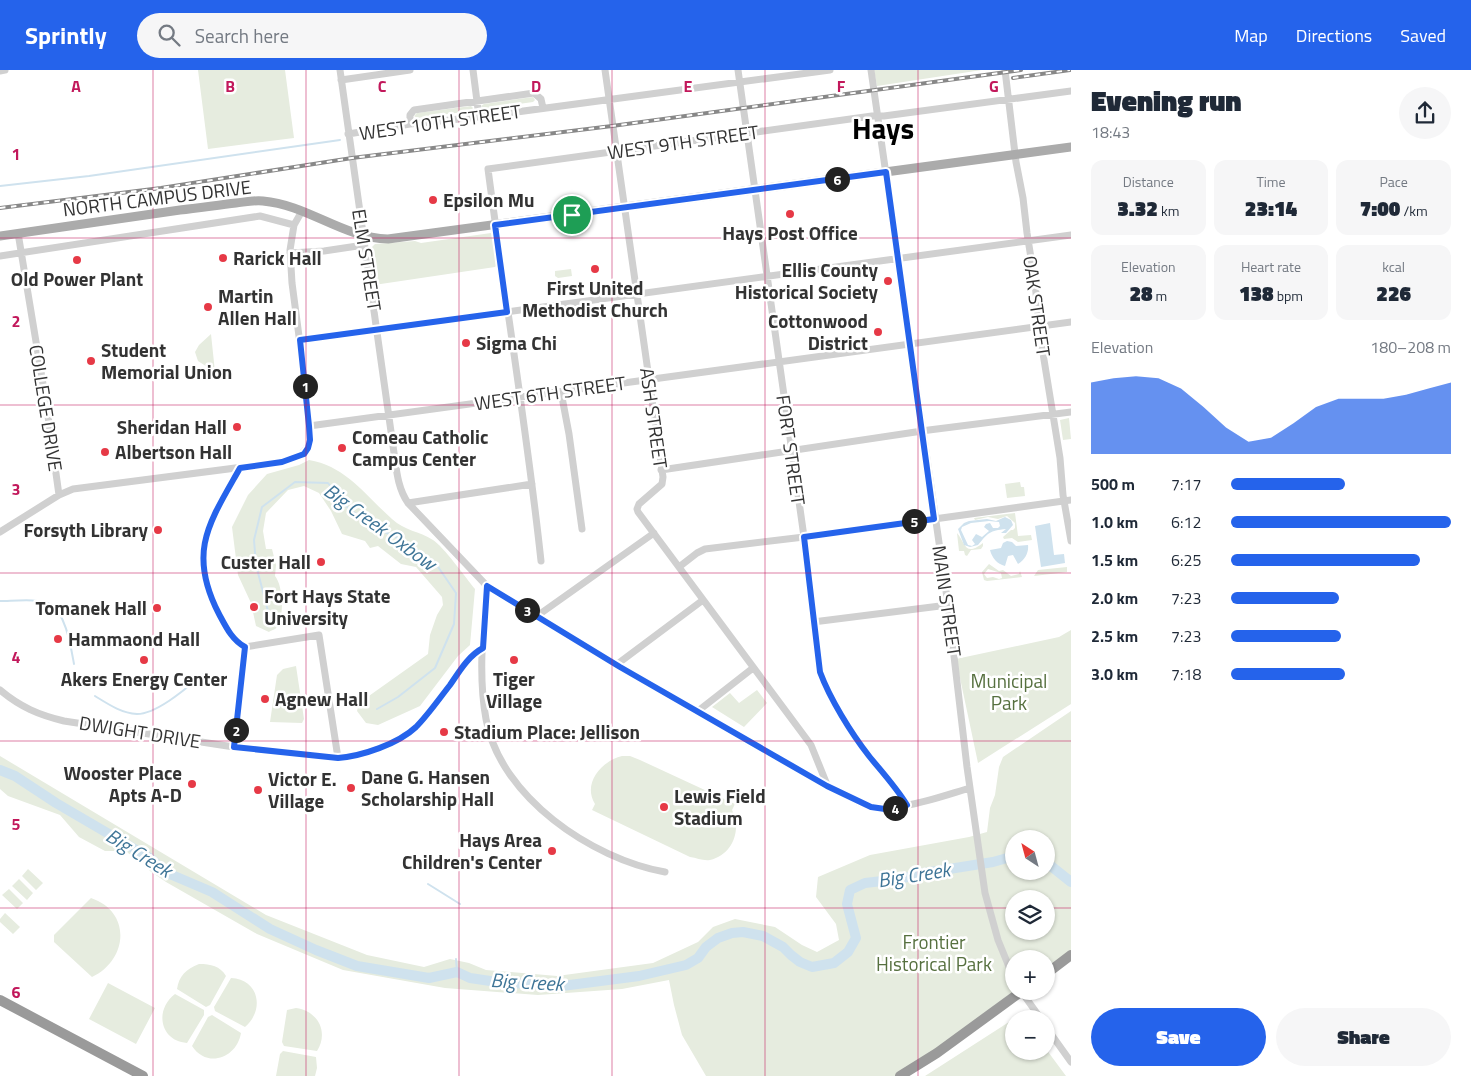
<!DOCTYPE html>
<html lang="en">
<head>
<meta charset="utf-8">
<style>
  :root { --surface:#fff; --page:#f6f6f7; --text:#1f2937; --muted:#747a83; --accent:#2563eb }
  body { margin:0; font-family:"Titillium Web",sans-serif; background:var(--page); color:var(--text); height:100vh; display:flex; flex-direction:column; font-size:19px; white-space:nowrap }
  * { box-sizing:border-box; margin:0 }
  p { font-size:16px; color:var(--muted) }
  .icon { flex:none; width:28px; height:28px; fill:none; stroke:currentColor; stroke-width:2; stroke-linecap:round; stroke-linejoin:round }
  .map { position:relative; flex:1; overflow:hidden }
  .drawer { display:flex; flex-direction:column; background:var(--surface); width:400px }
  .drawer>* { flex:none }
  .needle { width:32px; rotate:324deg }
  .tools { position:absolute; left:1005px; top:760px; display:grid; gap:10px }
  .tools a { display:grid; place-items:center; width:50px; height:50px; border-radius:50%; background:var(--surface); box-shadow:0 1px 4px #0004; font-size:25px }
  .pin { position:absolute; display:grid; place-items:center; width:42px; height:42px; color:#fff; margin:-21px; border:2px solid #fff; border-radius:50%; box-shadow:0 1px 5px #0007 }
  .km { position:absolute; width:25px; height:25px; margin:-12px; border-radius:50%; background:#222; color:#fff; font-size:14px; line-height:25px; text-align:center }
  .round { display:grid; place-items:center; flex:none; width:52px; height:52px; border-radius:26px; background:var(--page) }
  .head { display:flex; align-items:center; justify-content:space-between; height:85px; padding:0 20px }
  h1 { font-size:28px; font-weight:800; line-height:38px }
  .figures { display:grid; grid-template-columns:repeat(3,1fr); gap:8px; height:85px; padding:5px 20px }
  .figures div { display:grid; align-content:center; border-radius:12px; background:var(--page); text-align:center }
  .figures b { font-size:21px; font-weight:800 }
  .figures small { font-size:14px; font-weight:400 }
  .figures p { font-size:14px }
  .chart { height:140px; padding:10px 20px }
  .chart p { display:flex; justify-content:space-between }
  .chart svg { width:100%; height:90px; margin-top:5px; fill:var(--accent); opacity:.7 }
  .primary-button { display:flex; gap:10px; margin-top:auto; padding:10px 20px }
  .primary-button a { flex:1; height:58px; border-radius:30px; background:var(--accent); color:#fff; font-size:20px; font-weight:800; line-height:58px; text-align:center }
  .primary-button a+a { background:var(--page); color:var(--text) }
  ul { padding:0 20px; list-style:none; font-size:16px }
  li { display:grid; grid-template-columns:80px 60px 1fr; align-items:center; height:38px }
  li i { height:12px; border-radius:6px; background:var(--accent) }
  header { display:flex; align-items:center; gap:30px; box-sizing:border-box; height:70px; padding:0 25px; background:var(--accent); color:#fff }
  header strong { font-size:24px }
  nav { display:flex; gap:28px; margin-inline-start:auto; font-size:18px }
  .search { width:350px; height:45px; background:var(--page); display:flex; align-items:center; gap:12px; box-sizing:border-box; padding:0 18px; border-radius:28px; color:var(--muted); font-size:19px }
  main { display:flex; flex:1; min-height:0 }
  .map>svg:first-child { display:block }
</style>
</head>
<body>
<header>
<strong>Sprintly</strong>
<div class="search"><svg class="icon" aria-label="search" viewBox="0 0 24 24"><circle cx="10" cy="10" r="6"/><path d="M15 15l6 6"/></svg>Search here</div>
<nav><a>Map</a><a>Directions</a><a>Saved</a></nav>
</header>
<main>
<div class="map">
<svg width="1071" height="1006" viewBox="0 0 1071 1006">
  <rect width="100%" height="100%" fill="#fff"/>
  <path fill="#e6ecdf" fill-rule="evenodd" d="M198,0H285L294,68L208,79Z
    M874,0H982L877,16Z
    M533,27L535,30L533,32L484,39L481,36L484,34Z
    M471,36L473,38L471,41L417,48L414,46L417,43Z
    M491,163L492,165L497,195L495,197L374,215L370,182L371,178L375,174L415,171L421,173Z
    M571,199L572,206L558,208L555,206V201Z
    M211,264L215,302L198,291L195,282L199,275Z
    M1069,348L1071,369L1063,370L1060,350Z
    M309,390C346,396 366,426 392,449C405,461 419,461 433,470C443,476 466,508 475,519L470,575L458,586L420,636L378,655L366,653L357,641L359,633L428,584L430,565L437,545L443,535L442,527L416,497L401,494L378,476L370,478L365,471L342,464L331,441L319,423L304,416L288,420L266,443L263,461L266,479H272L276,495L275,506C283,515 285,548 276,558C276,559 270,561 269,562L256,556L251,533L238,505L232,457L248,425L267,404L299,395Z
    M1020,412L1021,417H1024L1025,426L1007,428L1005,414Z
    M1015,443L1018,466L1031,465L1032,470L1018,472L1012,468L1004,469L1003,467L1011,460H1013L1015,458V453L1007,446L998,449L988,447L975,450L974,448Z
    M957,463C966,474 965,487 983,473V476L981,479L971,480L967,486L965,485L964,481H959Z
    M989,494L999,501L1003,500L1011,506L1019,504L1020,501L1022,507L987,511L984,510L982,502ZM988,499L1001,503L1002,508L999,509L993,507L987,508L984,504Z
    M1067,497V502L1034,506L1038,500Z
    M1071,560V634L978,693L956,589L1059,567Z
    M296,596L304,649L302,653L270,652L277,605L283,599Z
    M757,620L767,633L744,657L712,637L730,623L739,633Z
    M1071,641V885L1046,904V889H1014V921L900,1006H706L682,965L674,935L669,910L622,919L538,925L445,918L343,900L257,864L166,812L150,801L143,793L125,781H105L79,767L60,745L8,726L0,719V686L266,845L367,885L424,897L450,889L469,893L486,900L557,906L653,893L698,872L713,857L735,849L775,857L802,875L817,882L839,870L836,854L816,827L818,807L870,785L969,767L987,762L990,738L995,725L999,697L1003,687ZM1014,769H1046V801H1014ZM1014,829H1046V861H1014Z
    M622,686H630L640,690L735,734L732,740C742,759 733,785 710,790C703,791 697,788 690,787L592,740L595,734C582,713 602,691 622,686Z
    M28,799L43,813L36,820L22,806Z
    M19,809L33,823L27,830L12,816Z
    M9,819L23,833L17,839L2,825Z
    M91,828C132,842 128,890 92,907L54,872V865Z
    M5,843L20,857L13,864L0,852V849Z
    M199,894C211,894 220,896 226,906L210,935L206,937L177,919C179,906 186,899 199,894Z
    M231,908C259,909 265,940 245,957L215,941L214,937Z
    M108,913L155,938L136,974L89,949Z
    M175,924L204,940V945L187,973C160,971 154,940 175,924Z
    M296,938C318,941 329,962 317,981L284,976L282,972L287,940Z
    M212,945L241,963C237,988 207,999 192,976L208,947Z
    M1009,952L1014,954V981H1046V979L1066,1006H925Z
    M283,981L316,987L317,998L315,1006H276L280,984Z"/>
  <path fill="#cfe2ee" fill-rule="evenodd" d="M1005,447L1011,450L1013,455L1006,463H1001L1006,459C989,461 989,462 978,475L970,477L964,475L958,459L964,453L969,451L987,449L996,451ZM989,451L999,452L1000,456L998,458H993L990,453L986,454L984,457L989,461L982,467L976,464L972,470L975,474L972,476L968,475L961,460L962,457L971,453Z
    M1050,453L1054,485L1064,484L1065,493L1041,497L1035,456Z
    M1007,471L1012,472L1016,476L1028,475C1029,482 1025,490 1018,494L1013,485L1008,486L1005,496C997,494 992,488 990,480L1001,478L1003,473Z"/>
  <g fill="none" stroke-linecap="round" stroke-linejoin="round">
    <path stroke="#cfe2ee" stroke-width="2" d="M0,116L89,106L340,70
      M0,531C13,531 39,528 50,534C66,543 71,578 74,594
      M269,545L256,495L254,470L262,437L295,412L328,413L347,437L372,456L404,471L434,491L456,523L454,554L435,598L398,627L377,639
      M95,626C108,634 121,643 137,644C158,644 190,615 206,602
      M428,814L460,834
      M456,889L457,902"/>
    <path stroke="#cfe2ee" stroke-width="10" d="M0,700L15,706L56,733L150,788L165,802L212,822L270,859L316,880L357,896L429,908L457,902L470,908L497,912L562,916L639,906L686,895L698,888L706,877L718,868L732,863L743,862L763,866L783,877L791,885L800,892L812,897L834,893L848,882L856,868L847,834L850,820L865,813L900,809L924,803L993,792L1014,786
      M1046,792L1071,812"/>
    <path stroke="#d0d0d0" stroke-width="7" d="M340,0L395,390C397,405 399,420 408,433L487,516L622,599L698,641L748,672L858,732C888,747 939,727 970,718
      M473,0L479,47
      M605,0L663,407L662,414L639,434L637,439L638,442L811,675L828,717
      M738,0L805,474L819,602C830,629 851,663 869,686C882,702 896,717 907,735
      M871,0L948,535L967,697L985,823L998,870L1014,909
      M1005,0L1016,92L1023,128L1027,163L1035,213L1040,265L1060,388L1063,425L1071,471
      M0,1L5,0
      M341,10L410,0
      M410,54V45L414,40L534,23L541,29L543,38
      M348,64L410,54L479,47L830,0
      M18,163L46,332L59,425
      M290,183L324,181L364,175
      M0,186L260,146L294,155
      M300,270L1071,165
      M561,322L569,364L582,459
      M309,356L1071,252
      M240,398C209,452 187,482 219,544C226,557 232,570 245,577
      M661,400L929,360L1071,342
      M408,433L532,414
      M0,462L59,425L73,419L282,392C296,387 305,386 310,370L305,312L292,213L290,180L294,155L302,141
      M541,491C527,360 505,230 488,99L872,46H884L1071,21
      M679,497L697,483L705,479L804,467L1071,430
      M487,516C483,559 478,606 486,649C500,727 592,789 665,802
      M537,546L654,463
      M813,552L948,535
      M245,577L319,565L338,688
      M616,595L703,530
      M0,620C20,637 39,645 64,651L234,677L338,688C362,686 398,674 415,657C428,644 439,629 450,615C459,602 468,586 483,578
      M698,641L753,598
      M234,677L245,577
      M1021,921L1041,949
      M1046,957L1071,992"/>
    <path stroke="#ababab" stroke-width="9" d="M0,166C60,157 120,149 180,140C199,138 218,135 236,133C245,132 254,130 263,131C308,135 343,168 388,169L1071,77"/>
    <path stroke="#9a9a9a" stroke-width="10" d="M1046,904L1071,885
      M0,930L143,1006
      M900,1006L937,983L1022,921"/>
    <defs>
      <path id="rail" d="M1013,8L1070,0
        M0,138L161,118L352,88L612,56L1021,0"/>
    </defs>
    <use href="#rail" stroke="#888" stroke-width="4"/>
    <use href="#rail" stroke="#fff" stroke-width="2" stroke-dasharray="5.5" stroke-linecap="butt"/>
  </g>
  <g fill="none" stroke-linecap="round" stroke-linejoin="round">
    <defs>
      <path id="route" d="M886,102L934,449L804,467L820,602C830,629 851,663 869,686C882,702 896,717 907,735L885,739L871,737L827,716L620,597L487,516L483,578C468,586 459,602 450,615C439,629 428,645 416,657C398,674 362,686 338,688L234,677L245,577C232,570 226,557 219,544C187,482 209,453 240,398L282,392L304,384L308,378L310,370L309,356L300,270L507,242L495,155Z"/>
    </defs>
    <use href="#route" stroke="#fff" stroke-width="10"/>
    <use href="#route" stroke="#2563eb" stroke-width="6"/>
  </g>
  <path fill="none" stroke="#c2185b" stroke-width="1" stroke-opacity="0.55" d="M153,0V1006M306,0V1006M459,0V1006M612,0V1006M765,0V1006M918,0V1006M0,168H1071M0,335H1071M0,503H1071M0,671H1071M0,838H1014M1046,838H1071"/>
  <g fill="#e63946" stroke="#fff" stroke-width="2">
    <circle cx="433" cy="130" r="5"/>
    <circle cx="790" cy="144" r="5"/>
    <circle cx="223" cy="188" r="5"/>
    <circle cx="77" cy="190" r="5"/>
    <circle cx="595" cy="199" r="5"/>
    <circle cx="888" cy="211" r="5"/>
    <circle cx="208" cy="237" r="5"/>
    <circle cx="878" cy="262" r="5"/>
    <circle cx="466" cy="273" r="5"/>
    <circle cx="91" cy="291" r="5"/>
    <circle cx="237" cy="357" r="5"/>
    <circle cx="342" cy="378" r="5"/>
    <circle cx="105" cy="382" r="5"/>
    <circle cx="158" cy="460" r="5"/>
    <circle cx="321" cy="492" r="5"/>
    <circle cx="254" cy="537" r="5"/>
    <circle cx="157" cy="538" r="5"/>
    <circle cx="58" cy="569" r="5"/>
    <circle cx="144" cy="590" r="5"/>
    <circle cx="514" cy="590" r="5"/>
    <circle cx="265" cy="629" r="5"/>
    <circle cx="444" cy="662" r="5"/>
    <circle cx="192" cy="714" r="5"/>
    <circle cx="351" cy="718" r="5"/>
    <circle cx="258" cy="720" r="5"/>
    <circle cx="664" cy="737" r="5"/>
    <circle cx="552" cy="781" r="5"/>
  </g>
  <g text-anchor="middle" stroke-width="5" stroke-linejoin="round" paint-order="stroke">
    <g font-size="19" fill="#333" stroke="#fff">
      <text transform="translate(440 52) rotate(-8)" y="7">WEST 10TH STREET</text>
      <text transform="translate(683 72) rotate(-8)" y="7">WEST 9TH STREET</text>
      <text transform="translate(157 128) rotate(-7)" y="7">NORTH CAMPUS DRIVE</text>
      <text transform="translate(367 190) rotate(81)" y="7">ELM STREET</text>
      <text transform="translate(1037 236) rotate(82)" y="7">OAK STREET</text>
      <text transform="translate(550 323) rotate(-8)" y="7">WEST 6TH STREET</text>
      <text transform="translate(46 338) rotate(81)" y="7">COLLEGE DRIVE</text>
      <text transform="translate(654 348) rotate(82)" y="7">ASH STREET</text>
      <text transform="translate(791 380) rotate(82)" y="7">FORT STREET</text>
      <text transform="translate(947 531) rotate(82)" y="7">MAIN STREET</text>
      <text transform="translate(140 662) rotate(9)" y="7">DWIGHT DRIVE</text>
    </g>
    <g font-size="19" font-weight="bold" fill="#333" stroke="#fff" text-anchor="start">
      <text x="443" y="137">Epsilon Mu</text>
      <text x="790" y="170" text-anchor="middle">Hays Post Office</text>
      <text x="233" y="195">Rarick Hall</text>
      <text x="878" y="207" text-anchor="end">Ellis County<tspan x="878" dy="22">Historical Society</tspan></text>
      <text x="77" y="216" text-anchor="middle">Old Power Plant</text>
      <text x="595" y="225" text-anchor="middle">First United<tspan x="595" dy="22">Methodist Church</tspan></text>
      <text x="218" y="233">Martin<tspan x="218" dy="22">Allen Hall</tspan></text>
      <text x="868" y="258" text-anchor="end">Cottonwood<tspan x="868" dy="22">District</tspan></text>
      <text x="476" y="280">Sigma Chi</text>
      <text x="101" y="287">Student<tspan x="101" dy="22">Memorial Union</tspan></text>
      <text x="227" y="364" text-anchor="end">Sheridan Hall</text>
      <text x="352" y="374">Comeau Catholic<tspan x="352" dy="22">Campus Center</tspan></text>
      <text x="115" y="389">Albertson Hall</text>
      <text x="148" y="467" text-anchor="end">Forsyth Library</text>
      <text x="311" y="499" text-anchor="end">Custer Hall</text>
      <text x="264" y="533">Fort Hays State<tspan x="264" dy="22">University</tspan></text>
      <text x="147" y="545" text-anchor="end">Tomanek Hall</text>
      <text x="68" y="576">Hammaond Hall</text>
      <text x="144" y="616" text-anchor="middle">Akers Energy Center</text>
      <text x="514" y="616" text-anchor="middle">Tiger<tspan x="514" dy="22">Village</tspan></text>
      <text x="275" y="636">Agnew Hall</text>
      <text x="454" y="669">Stadium Place: Jellison</text>
      <text x="182" y="710" text-anchor="end">Wooster Place<tspan x="182" dy="22">Apts A-D</tspan></text>
      <text x="361" y="714">Dane G. Hansen<tspan x="361" dy="22">Scholarship Hall</tspan></text>
      <text x="268" y="716">Victor E.<tspan x="268" dy="22">Village</tspan></text>
      <text x="674" y="733">Lewis Field<tspan x="674" dy="22">Stadium</tspan></text>
      <text x="542" y="777" text-anchor="end">Hays Area<tspan x="542" dy="22">Children's Center</tspan></text>
    </g>
    <g font-size="19" fill="#56703f" stroke="#fff">
      <text x="1009" y="618">Municipal<tspan x="1009" dy="22">Park</tspan></text>
      <text x="934" y="879">Frontier<tspan x="934" dy="22">Historical Park</tspan></text>
    </g>
    <g font-size="20" font-style="italic" fill="#3f7597" stroke="#fff">
      <text transform="translate(380 457) rotate(36)" y="7">Big Creek Oxbow</text>
      <text transform="translate(139 783) rotate(32)" y="7">Big Creek</text>
      <text transform="translate(914 805) rotate(-9)" y="7">Big Creek</text>
      <text transform="translate(527 912) rotate(3)" y="7">Big Creek</text>
    </g>
    <g font-size="29" font-weight="bold" fill="#000" stroke="#fff">
      <text x="883" y="69">Hays</text>
    </g>
  </g>
  <g font-size="16" text-anchor="middle" font-weight="bold" fill="#c2185b" stroke="#fff" stroke-width="5" stroke-linejoin="round" paint-order="stroke">
    <text x="76" y="22">A</text>
    <text x="230" y="22">B</text>
    <text x="382" y="22">C</text>
    <text x="536" y="22">D</text>
    <text x="688" y="22">E</text>
    <text x="841" y="22">F</text>
    <text x="994" y="22">G</text>
    <text x="16" y="90">1</text>
    <text x="16" y="257">2</text>
    <text x="16" y="425">3</text>
    <text x="16" y="593">4</text>
    <text x="16" y="760">5</text>
    <text x="16" y="928">6</text>
  </g>
</svg>
<div class="tools">
<a><svg class="needle" viewBox="-14 -14 28 28"><path d="M0-13l5 13h-10z" fill="#e53935"/><path d="M0 13l5-13h-10z" fill="#747a83"/></svg></a>
<a><svg class="icon" aria-label="layers" viewBox="0 0 24 24"><path d="M12 4l9 5-9 5-9-5zM3 14l9 5 9-5"/></svg></a>
<a>+</a>
<a>−</a>
</div>
<div class="pin" style="left:572px;top:145px;background:#1e9e55"><svg class="icon" aria-label="arrive" viewBox="0 0 24 24"><path d="M6 21V4h12l-3 4 3 4H6"/></svg></div>
<b class="km" style="left:305px;top:316px">1</b>
<b class="km" style="left:236px;top:660px">2</b>
<b class="km" style="left:527px;top:540px">3</b>
<b class="km" style="left:895px;top:738px">4</b>
<b class="km" style="left:914px;top:451px">5</b>
<b class="km" style="left:837px;top:109px">6</b>
</div>
<section class="drawer">
<div class="head"><div><h1>Evening run</h1><p>18:43</p></div><a class="round"><svg class="icon" aria-label="share" viewBox="0 0 24 24"><path d="M12 15V3M7 8l5-5 5 5M5 13v7h14v-7"/></svg></a></div>
<div class="figures">
<div><p>Distance</p><b>3.32<small> km</small></b></div>
<div><p>Time</p><b>23:14</b></div>
<div><p>Pace</p><b>7:00<small> /km</small></b></div>
</div>
<div class="figures">
<div><p>Elevation</p><b>28<small> m</small></b></div>
<div><p>Heart rate</p><b>138<small> bpm</small></b></div>
<div><p>kcal</p><b>226</b></div>
</div>
<div class="chart"><p><span>Elevation</span>180–208 m</p>
<svg viewBox="0 0 160 44" preserveAspectRatio="none"><path d="M0 44V9L10 7L20 6L30 7L40 12L50 21L60 31L70 38L80 36L90 29L100 21L110 17L120 17L130 17L140 15L150 12L160 9V44z"/></svg>
</div>
<ul>
<li><b>500 m</b>7:17<i style="width:52%"></i></li>
<li><b>1.0 km</b>6:12<i style="width:100%"></i></li>
<li><b>1.5 km</b>6:25<i style="width:86%"></i></li>
<li><b>2.0 km</b>7:23<i style="width:49%"></i></li>
<li><b>2.5 km</b>7:23<i style="width:50%"></i></li>
<li><b>3.0 km</b>7:18<i style="width:52%"></i></li>
</ul>
<div class="primary-button"><a>Save</a><a>Share</a></div>
</section>
</main>
</body>
</html>
